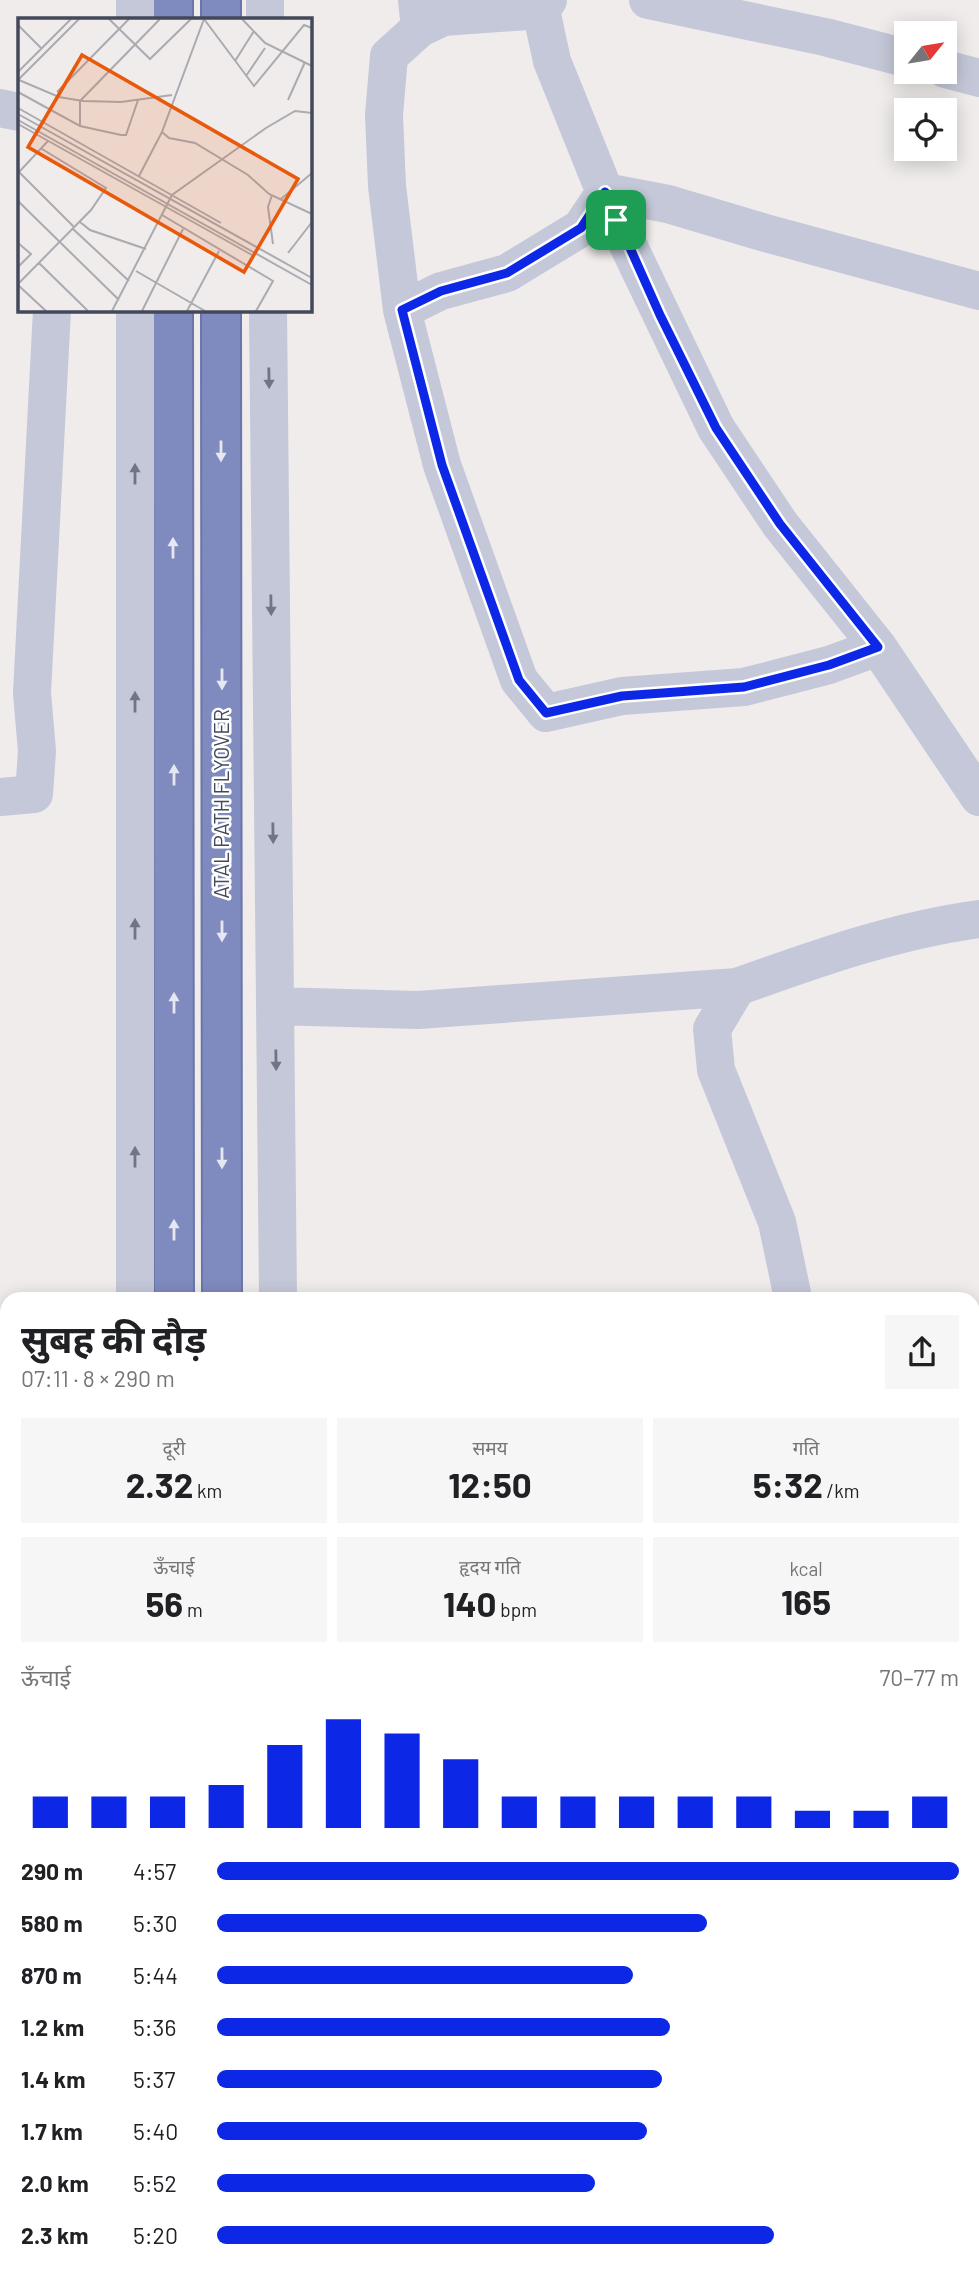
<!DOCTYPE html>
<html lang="hi">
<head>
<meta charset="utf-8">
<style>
  :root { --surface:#fff; --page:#f6f6f6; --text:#202124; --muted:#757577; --accent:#0d27e7 }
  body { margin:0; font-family:Barlow,"Noto Sans Devanagari",sans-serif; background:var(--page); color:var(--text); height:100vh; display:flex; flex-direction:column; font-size:26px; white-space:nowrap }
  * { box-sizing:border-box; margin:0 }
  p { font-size:23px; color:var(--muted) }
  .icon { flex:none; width:38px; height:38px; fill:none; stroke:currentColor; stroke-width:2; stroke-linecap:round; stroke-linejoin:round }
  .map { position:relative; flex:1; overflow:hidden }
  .drawer { position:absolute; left:0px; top:1292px; width:980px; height:989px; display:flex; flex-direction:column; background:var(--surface); border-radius:21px 21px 0 0; box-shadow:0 4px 18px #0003 }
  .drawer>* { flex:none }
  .needle { width:46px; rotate:60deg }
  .tools { position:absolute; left:894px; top:21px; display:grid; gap:14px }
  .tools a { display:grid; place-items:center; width:63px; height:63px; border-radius:0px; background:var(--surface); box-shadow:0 4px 18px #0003; font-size:35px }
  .pin { position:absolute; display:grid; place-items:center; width:60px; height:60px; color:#fff; margin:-30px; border-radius:14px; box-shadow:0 4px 10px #0006 }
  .round { display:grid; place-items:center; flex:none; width:74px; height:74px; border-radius:0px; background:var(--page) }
  .overview { display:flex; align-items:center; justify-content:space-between; height:119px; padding:0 21px }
  h1 { font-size:38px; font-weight:700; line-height:52px }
  .figures { display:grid; grid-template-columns:repeat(3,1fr); gap:10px; height:119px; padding:7px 21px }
  .figures div { display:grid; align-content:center; border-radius:0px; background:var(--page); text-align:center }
  .figures b { font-size:35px; font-weight:700 }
  .figures small { font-size:19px; font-weight:400 }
  .figures p { font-size:19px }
  .chart { height:196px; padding:14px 21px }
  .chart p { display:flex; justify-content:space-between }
  .chart svg { width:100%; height:126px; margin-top:7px; stroke:var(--accent); stroke-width:6 }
  ul { padding:0 21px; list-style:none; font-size:23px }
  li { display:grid; grid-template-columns:112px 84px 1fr; align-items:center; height:52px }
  li i { height:18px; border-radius:9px; background:var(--accent) }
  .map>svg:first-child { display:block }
</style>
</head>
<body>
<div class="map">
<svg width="979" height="2279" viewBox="0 0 979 2279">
  <rect width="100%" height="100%" fill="#efeceb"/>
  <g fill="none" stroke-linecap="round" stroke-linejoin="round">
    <defs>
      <path id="highway" d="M173,0V19
        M221,0V19
        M173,310L174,1298
        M221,310L222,1298
        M198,2273V2279
        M246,2273V2279"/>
    </defs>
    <use href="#highway" stroke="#6b75ab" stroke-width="42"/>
    <path stroke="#c4c8d8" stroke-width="38" d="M265,0V19
      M417,0L420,28L389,56L384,115L387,186L402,310L442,465L519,680L546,713L622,696L744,687L829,665L878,647
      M548,0L541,10L552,61L616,220L716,428L780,524L878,647L979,797
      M648,0L825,37L906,58
      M135,19V0
      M420,28L443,17L541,10
      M945,69L979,78
      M0,108L19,112
      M268,310L278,1298
      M402,310L441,291L507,273L581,228L605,192L668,204L762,232L979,291
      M0,797L34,794L37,751L32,693L52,310
      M275,1006L418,1010L737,987
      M135,1298V310
      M793,1298L777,1222L716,1070L712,1029L737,987C815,959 896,930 979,919
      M0,1373H7
      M0,1601L7,1600
      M973,1680L979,1683
      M0,1978L7,1979
      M51,2273V2279
      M169,2273L172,2279
      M750,2273L751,2279
      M848,2273L864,2279
      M272,2279L276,2273
      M478,2279L481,2273"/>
    <use href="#highway" stroke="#7f8abf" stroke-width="38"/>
  </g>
  <defs><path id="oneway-solid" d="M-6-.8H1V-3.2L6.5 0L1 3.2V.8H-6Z" transform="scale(1.75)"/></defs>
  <g fill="#707586">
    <use href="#oneway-solid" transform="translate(269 378) rotate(89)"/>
    <use href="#oneway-solid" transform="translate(135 474) rotate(-90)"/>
    <use href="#oneway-solid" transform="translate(271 605) rotate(89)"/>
    <use href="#oneway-solid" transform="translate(135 702) rotate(-90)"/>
    <use href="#oneway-solid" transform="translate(273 833) rotate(89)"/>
    <use href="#oneway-solid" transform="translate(135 929) rotate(-90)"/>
    <use href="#oneway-solid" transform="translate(276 1060) rotate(89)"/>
    <use href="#oneway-solid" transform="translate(135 1157) rotate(-90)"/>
  </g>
  <g fill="#e5e8f2">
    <use href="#oneway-solid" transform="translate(221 451) rotate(90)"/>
    <use href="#oneway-solid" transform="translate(173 548) rotate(-90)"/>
    <use href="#oneway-solid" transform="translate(222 679) rotate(90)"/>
    <use href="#oneway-solid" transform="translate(174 775) rotate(-90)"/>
    <use href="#oneway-solid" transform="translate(222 931) rotate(90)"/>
    <use href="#oneway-solid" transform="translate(174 1003) rotate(-90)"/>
    <use href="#oneway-solid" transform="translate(222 1158) rotate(90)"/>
    <use href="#oneway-solid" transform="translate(174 1230) rotate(-90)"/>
  </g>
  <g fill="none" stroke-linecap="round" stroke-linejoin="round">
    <defs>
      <path id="route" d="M605,192L660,315L716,428L780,524L878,647L829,665L744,687L622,696L546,713L519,680L442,465L402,310L441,291L507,273L581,228Z"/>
    </defs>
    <use href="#route" stroke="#fff" stroke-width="14"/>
    <use href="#route" stroke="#0d27e7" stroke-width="9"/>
  </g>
  <g text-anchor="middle" stroke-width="5" stroke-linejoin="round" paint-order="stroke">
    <g font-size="21" fill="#43485a" stroke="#fff">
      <text transform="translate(222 804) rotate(-90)" y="7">ATAL PATH FLYOVER</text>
    </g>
  </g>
  <g transform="translate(18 18)">
    <rect width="294" height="294" fill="#efeceb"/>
    <path fill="none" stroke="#aaaab1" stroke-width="2" d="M91,1L132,41L173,1M186,1L144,114L151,120L177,125L230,157L251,176L294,196M186,1L236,68L286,7L294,10M224,1L247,25L294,48M0,7L24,31M217,43L236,13M0,54L53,1M228,58L247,30M0,62L61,1M1,62L41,79L65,83L103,84L154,77M0,74L62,108L103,117H108L120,82M39,74L111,1M270,82L287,44M0,90L203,205M0,96L294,260M0,102L294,267M0,106L234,237M62,108V83L142,1M1,154L56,209M1,154L30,123M121,158L144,114M254,177L250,189L255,226M263,181L294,155M0,183L101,282M144,197L255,263L238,293M62,204L72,212L128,231M55,211L111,263M0,225L13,236L0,249M270,235L294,204M21,245L70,293M118,253L187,293M0,266L73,192L88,170L24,131M0,267L28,293M94,293L154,177L248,110L277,93L294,95M124,293L165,211M169,293L201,233"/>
    <path fill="#e8590c" fill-opacity="0.15" stroke="#e8590c" stroke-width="3.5" d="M64,37L280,161L226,254L10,129Z"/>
    <rect width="294" height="294" fill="none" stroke="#43485a" stroke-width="3.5"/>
  </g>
</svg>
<div class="tools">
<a><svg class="needle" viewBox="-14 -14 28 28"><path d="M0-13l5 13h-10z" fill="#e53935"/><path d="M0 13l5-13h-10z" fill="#757577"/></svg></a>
<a><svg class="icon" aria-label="locate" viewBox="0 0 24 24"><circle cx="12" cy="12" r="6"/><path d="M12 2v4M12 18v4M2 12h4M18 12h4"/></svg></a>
</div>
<div class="pin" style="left:616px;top:220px;background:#1e9e55"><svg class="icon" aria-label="arrive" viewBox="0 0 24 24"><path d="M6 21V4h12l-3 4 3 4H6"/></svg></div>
<section class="drawer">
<div class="overview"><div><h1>सुबह की दौड़</h1><p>07:11 · 8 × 290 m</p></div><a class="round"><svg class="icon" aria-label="share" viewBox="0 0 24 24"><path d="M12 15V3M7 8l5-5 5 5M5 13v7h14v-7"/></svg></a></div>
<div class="figures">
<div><p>दूरी</p><b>2.32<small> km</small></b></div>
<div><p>समय</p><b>12:50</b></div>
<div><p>गति</p><b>5:32<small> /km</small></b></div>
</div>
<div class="figures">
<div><p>ऊँचाई</p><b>56<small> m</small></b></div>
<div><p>हृदय गति</p><b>140<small> bpm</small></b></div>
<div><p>kcal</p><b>165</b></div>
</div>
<div class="chart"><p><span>ऊँचाई</span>70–77 m</p>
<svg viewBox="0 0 160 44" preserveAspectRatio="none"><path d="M5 44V33M15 44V33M25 44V33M35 44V29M45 44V15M55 44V6M65 44V11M75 44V20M85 44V33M95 44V33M105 44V33M115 44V33M125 44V33M135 44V38M145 44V38M155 44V33"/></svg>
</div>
<ul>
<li><b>290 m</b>4:57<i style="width:100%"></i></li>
<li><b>580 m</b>5:30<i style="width:66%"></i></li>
<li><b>870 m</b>5:44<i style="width:56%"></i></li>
<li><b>1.2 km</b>5:36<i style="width:61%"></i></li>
<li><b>1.4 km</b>5:37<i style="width:60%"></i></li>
<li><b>1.7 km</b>5:40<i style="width:58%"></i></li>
<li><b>2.0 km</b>5:52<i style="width:51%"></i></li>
<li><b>2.3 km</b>5:20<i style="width:75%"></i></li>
</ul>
</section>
</div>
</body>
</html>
